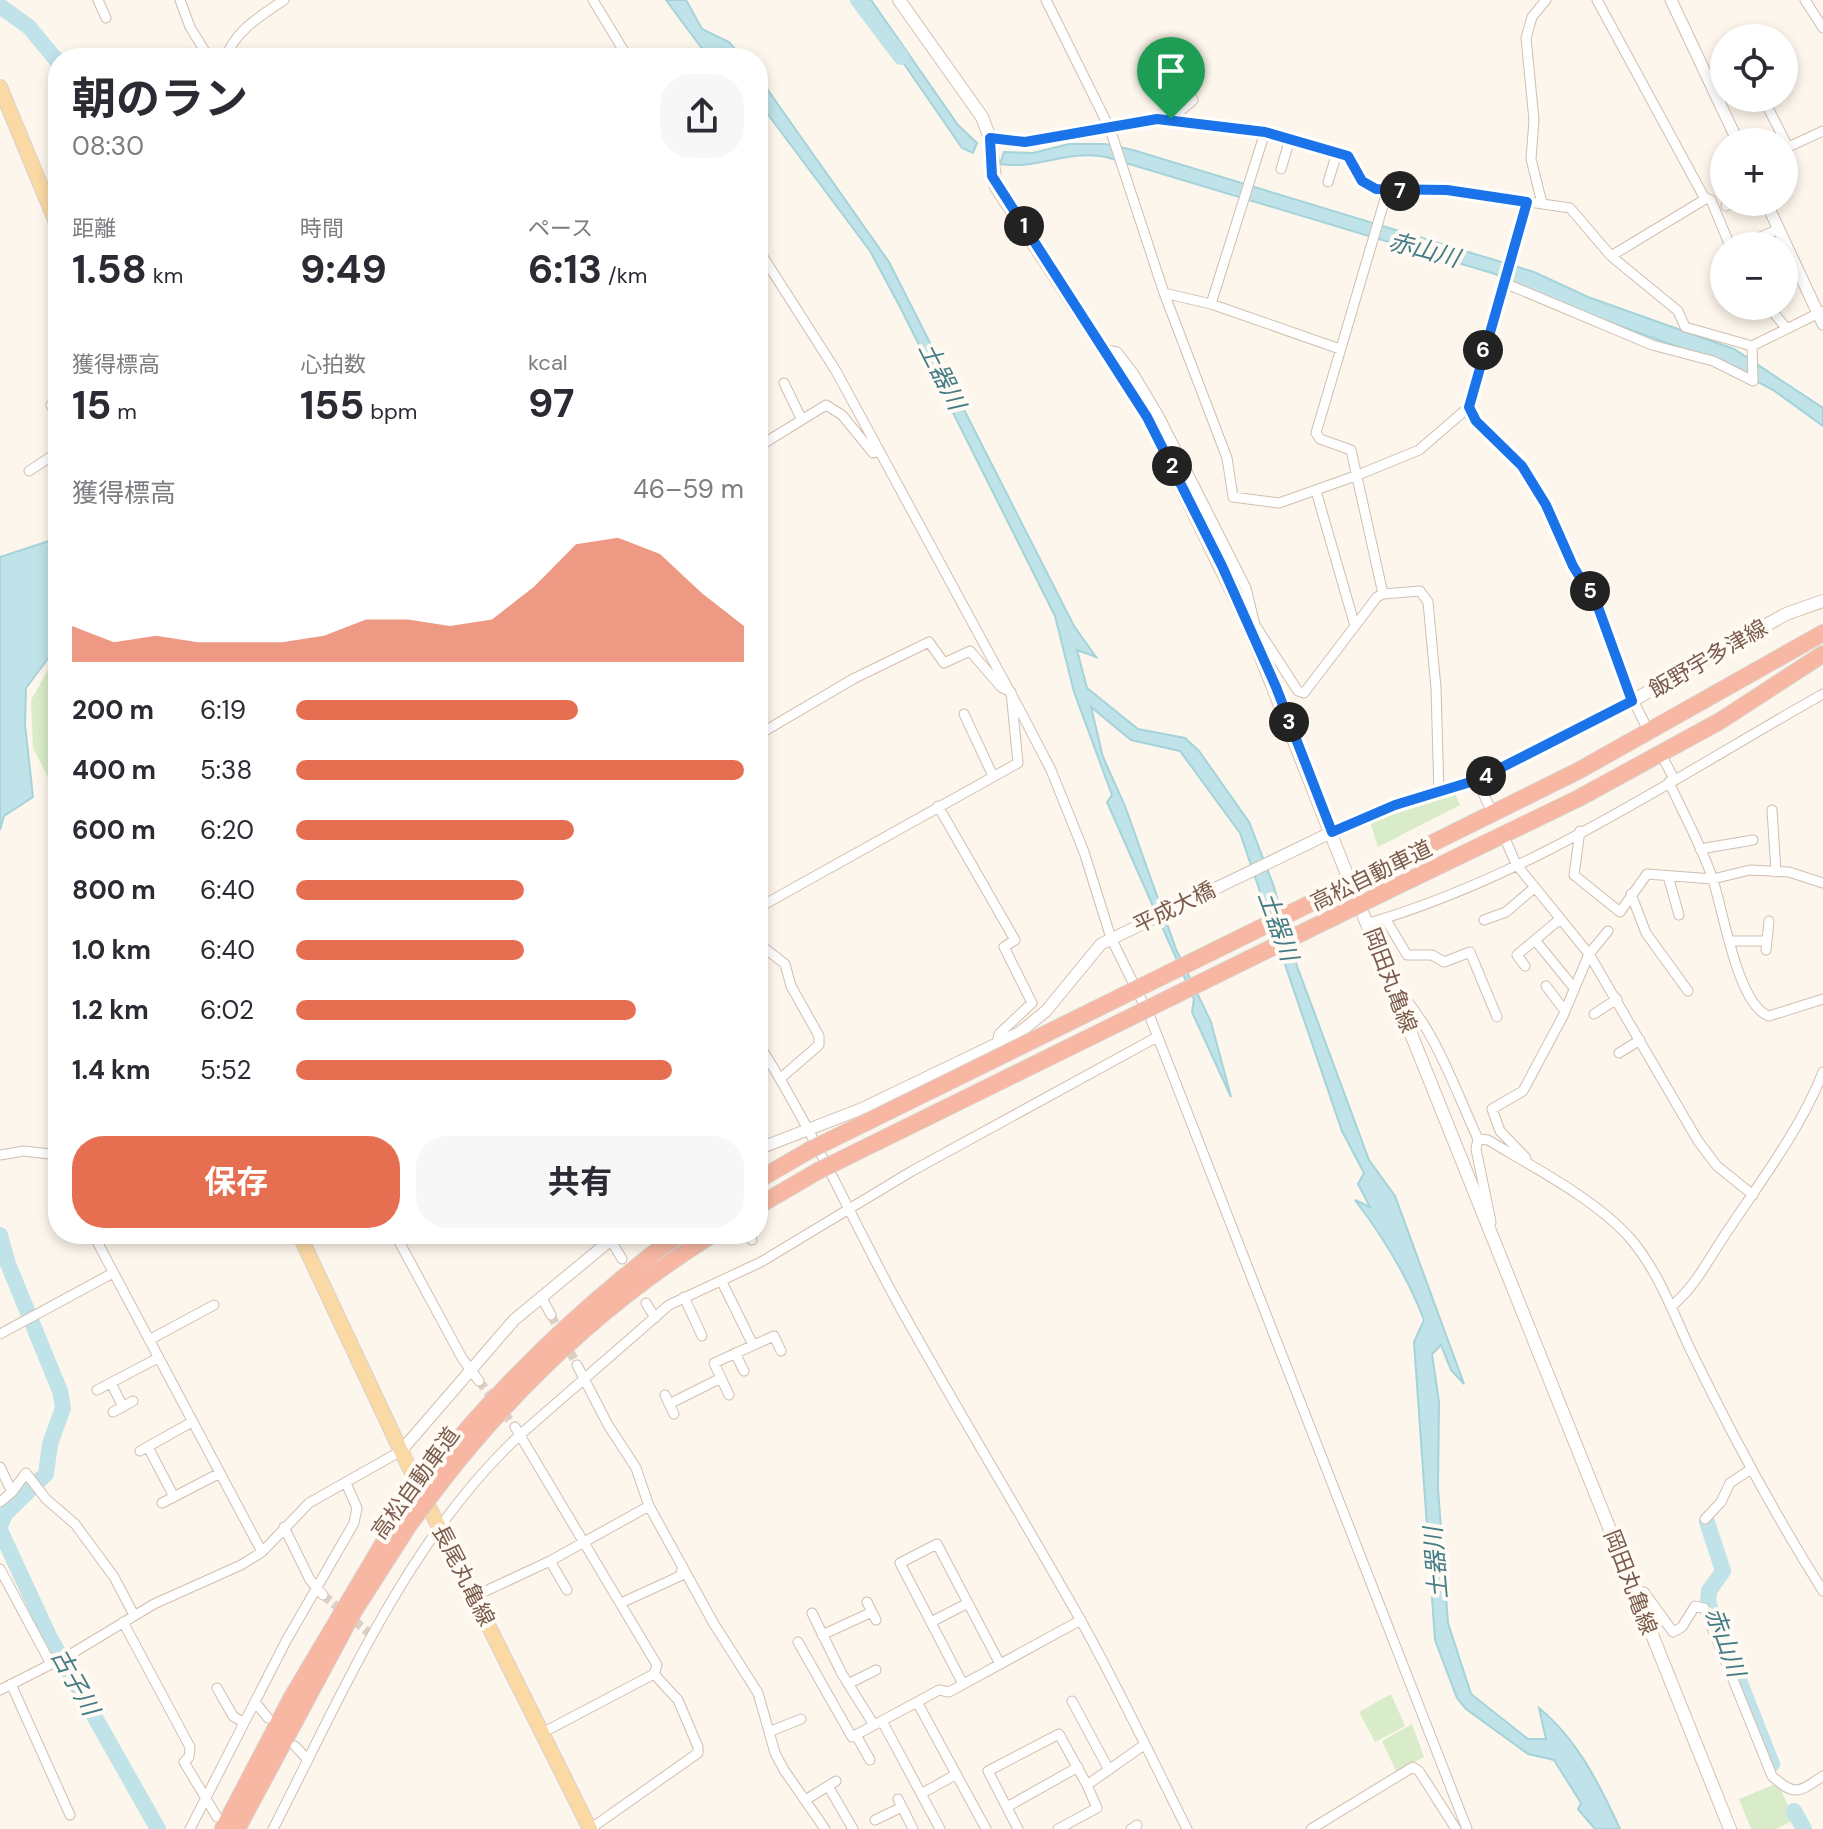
<!DOCTYPE html>
<html lang="ja">
<head>
<meta charset="utf-8">
<style>
  :root { --surface:#fff; --page:#f7f7f7; --text:#2b2b33; --muted:#7c7c81; --accent:#e76f51 }
  body { margin:0; font-family:"DM Sans","Noto Sans JP",sans-serif; background:var(--page); color:var(--text); height:100vh; display:flex; flex-direction:column; font-size:30px; white-space:nowrap }
  * { box-sizing:border-box; margin:0 }
  p { font-size:26px; color:var(--muted) }
  .icon { flex:none; width:44px; height:44px; fill:none; stroke:currentColor; stroke-width:2; stroke-linecap:round; stroke-linejoin:round }
  .map { position:relative; flex:1; overflow:hidden }
  .panel { position:absolute; left:48px; top:48px; width:720px; height:1196px; display:flex; flex-direction:column; background:var(--surface); border-radius:32px; box-shadow:0 4px 12px #0003 }
  .panel>* { flex:none }
  .controls { position:absolute; left:1710px; top:24px; display:grid; gap:16px }
  .controls a { display:grid; place-items:center; width:88px; height:88px; border-radius:50%; background:var(--surface); box-shadow:0 4px 12px #0003; font-size:40px }
  .pin { position:absolute; display:grid; place-items:center; width:68px; height:68px; color:#fff; margin:-82px -34px; border-radius:50% 50% 50% 0; rotate:-45deg; box-shadow:0 0 8px #0007 }
  .pin .icon { rotate:45deg }
  .km { position:absolute; width:40px; height:40px; margin:-20px; border-radius:50%; background:#222; color:#fff; font-size:22px; line-height:40px; text-align:center }
  .round { display:grid; place-items:center; flex:none; width:84px; height:84px; border-radius:32px; background:var(--page) }
  .headline { display:flex; align-items:center; justify-content:space-between; height:136px; padding:0 24px }
  h1 { font-size:44px; font-weight:700; line-height:60px }
  .stats { display:grid; grid-template-columns:repeat(3,1fr); gap:12px; height:136px; padding:8px 24px }
  .stats div { display:grid; align-content:center }
  .stats b { font-size:40px; font-weight:700 }
  .stats small { font-size:22px; font-weight:400 }
  .stats p { font-size:22px }
  .chart { height:224px; padding:16px 24px }
  .chart p { display:flex; justify-content:space-between }
  .chart svg { width:100%; height:144px; margin-top:8px; fill:var(--accent); opacity:.7 }
  .button { display:flex; gap:16px; margin-top:auto; padding:16px 24px }
  .button a { flex:1; height:92px; border-radius:32px; background:var(--accent); color:#fff; font-size:32px; font-weight:700; line-height:92px; text-align:center }
  .button a+a { background:var(--page); color:var(--text) }
  ul { padding:0 24px; list-style:none; font-size:26px }
  li { display:grid; grid-template-columns:128px 96px 1fr; align-items:center; height:60px }
  li i { height:20px; border-radius:10px; background:var(--accent) }
  .map>svg:first-child { display:block }
</style>
</head>
<body>
<div class="map">
<svg width="1823" height="1829" viewBox="0 0 1823 1829">
  <rect width="100%" height="100%" fill="#fdf6ec"/>
  <path fill="#d8ecc9" d="M58,652V796L33,748L31,700Z
    M1455,794L1460,805L1378,847L1370,822Z
    M1391,1694L1405,1726L1375,1742L1359,1712Z
    M1412,1724L1424,1757L1396,1771L1382,1741Z
    M1778,1783L1794,1820L1776,1829H1751L1739,1799Z"/>
  <path fill="#bfe3e8" stroke="#a5d3da" stroke-width="2" d="M666,0H686L702,29L729,42L743,58H709Z
    M860,0H871L958,125L977,143L973,153L962,148Z
    M758,76L889,262L1074,626L1096,657L1077,650L1087,688L1138,729L1185,738L1199,751L1249,822L1273,884L1297,966L1369,1160L1395,1196L1464,1384L1451,1370L1441,1345L1432,1354L1439,1402L1438,1488L1448,1623L1471,1694L1528,1739H1546L1539,1708C1577,1739 1600,1785 1620,1829H1595L1578,1809L1581,1803L1554,1760L1528,1754L1466,1709L1457,1698L1435,1640L1414,1342L1424,1320C1407,1275 1384,1238 1355,1200L1370,1207L1358,1184L1364,1173L1342,1131L1240,833L1180,751L1131,740L1091,707L1103,757L1125,806L1176,949L1211,1022L1231,1097L1192,1012L1194,999L1107,802L1112,795L1074,692L1055,616L899,305L870,251L758,101Z
    M1069,144H1106L1133,150L1534,272L1588,297L1734,349L1823,408V426L1773,390L1725,364L1581,312L1495,274L1106,157C1069,149 1036,170 1000,164L1004,152L1033,153Z
    M49,541L58,555V645L26,688L25,725L33,797L4,816L0,830V557Z"/>
  <g fill="none" stroke-linecap="round" stroke-linejoin="round">
    <path stroke="#bfe3e8" stroke-width="16" d="M858,0L901,57
      M0,6L29,27L58,62
      M0,1235L8,1264L60,1391L63,1408L50,1444L46,1474L5,1514L0,1526
      M1707,1522L1723,1571L1709,1591L1708,1602L1772,1764
      M0,1530L50,1638L158,1829
      M1794,1811L1804,1829"/>
    <path stroke="#dcd0c4" stroke-width="9" stroke-dasharray="9 4.5" stroke-linecap="butt" d="M551,1315L577,1365
      M479,1381L515,1427
      M323,1595L369,1633"/>
    <defs>
      <path id="minor" d="M98,0L106,18
        M180,0L190,27L209,58
        M593,0L628,58
        M1046,0L1110,129L1164,293L1227,458L1233,497L1279,503L1358,475L1419,450L1469,407
        M1597,0L1704,197L1711,200L1730,246
        M1805,0L1823,28
        M1170,57L1193,100L1171,119
        M226,58C234,31 262,15 284,0
        M1763,98L1788,147
        M990,138L1025,142L1171,119L1265,132L1348,156L1362,181L1376,189L1447,190L1570,208L1611,256L1678,311L1685,327L1752,346L1823,311
        M1784,149L1823,131
        M1281,169L1290,139
        M1328,182L1337,153
        M1387,192L1316,433L1320,439L1351,450L1383,594L1420,591L1428,602L1436,688L1439,793
        M1527,202L1469,407L1476,421L1522,466L1546,505L1573,566L1598,607L1619,659L1625,684L1645,724
        M1542,203L1531,159L1534,120L1526,38L1532,17L1546,0
        M1726,206L1736,202
        M1744,244L1779,229
        M758,249L836,371L1023,716L1051,770L1084,852L1111,938L1150,1017L1467,1829
        M1611,256L1707,198
        M1502,282L1652,345L1713,361L1753,381L1752,346
        M1164,293L1211,304L1340,349
        M1211,304L1265,132
        M1768,306L1787,329
        M1102,349L1117,352L1134,374L1159,416L1246,588L1255,625
        M784,383L801,418
        M51,405L58,416
        M758,447L826,405L842,415L873,453L877,452
        M29,471L58,452
        M1316,491L1355,626
        M1251,626L1255,625L1298,691L1304,693L1377,597L1383,594
        M964,714L993,776
        M758,735L853,679L929,642L944,663L970,651L1001,687L1011,692L1018,763L758,908
        M1663,758L1674,779
        M1477,780L1489,806
        M1669,782C1683,813 1701,845 1712,877C1723,908 1737,1005 1769,1016L1823,999
        M938,806L1015,940L1004,947L1032,1003L999,1034L997,1044
        M1772,810L1776,872
        M1580,831L1574,875L1620,912L1647,874L1713,879L1750,870L1789,872L1823,883
        M1506,841L1516,864L1589,954L1698,1141L1717,1166L1753,1195
        M1700,849L1753,840
        M1668,876L1679,915
        M1631,894L1646,933L1688,991
        M1385,918L1407,955H1432L1444,962L1470,952L1497,1017
        M1484,920L1506,912L1534,888
        M1369,923C1531,876 1677,776 1823,694
        M1535,940L1574,988
        M1729,941H1767
        M758,943L785,964L791,986L819,1036V1045L782,1077
        M1766,950L1769,921
        M1525,966L1517,955L1560,919
        M1546,986L1565,1011
        M1393,987C1432,1020 1456,1092 1478,1139L1488,1140C1533,1167 1595,1199 1629,1237C1659,1271 1674,1316 1693,1355C1732,1435 1775,1515 1823,1591
        M1594,1014L1617,999
        M758,1043C813,1129 852,1221 901,1309C959,1413 1021,1515 1080,1619C1118,1687 1152,1759 1187,1829
        M1619,1053L1640,1040
        M1478,1139L1476,1149L1491,1222
        M0,1155L24,1151L58,1155
        M1526,1158L1500,1131L1492,1109L1523,1091L1563,1016L1589,954L1608,931
        M93,1234L262,1552
        M395,1234L462,1358L479,1381
        M607,1234L622,1259
        M749,1234L752,1240
        M722,1282L753,1345
        M541,1296L551,1315
        M684,1297L702,1336
        M646,1303L655,1318
        M1673,1305C1694,1287 1706,1264 1721,1241C1756,1187 1799,1133 1823,1072
        M0,1334L113,1273
        M149,1340L214,1305
        M735,1353L744,1371
        M577,1365L608,1425L636,1468L649,1506
        M111,1383L123,1407
        M97,1390L158,1358
        M665,1395L674,1414
        M729,1395L714,1363L774,1336L781,1351
        M669,1404L721,1378
        M113,1412L133,1401
        M515,1427L657,1665L654,1674L678,1700L698,1747V1753L590,1829
        M148,1447L174,1497
        M140,1451L192,1422
        M0,1467L12,1492L26,1473L46,1499L75,1524L114,1577L134,1615
        M0,1502L12,1492
        M162,1503L220,1473
        M1705,1519L1721,1502L1730,1483L1751,1469
        M284,1527L310,1580L323,1595
        M550,1561L567,1590
        M0,1569L51,1664
        M1635,1591L1644,1592L1673,1632L1682,1627L1695,1606L1704,1608L1772,1776C1795,1797 1799,1792 1823,1776
        M475,1596L550,1561L649,1506L714,1624L758,1693L775,1753L784,1770L825,1829
        M867,1602L876,1620
        M621,1603L680,1576L683,1567
        M812,1613L842,1674L874,1725
        M123,1622L190,1747L189,1757L184,1762L217,1817
        M931,1622L968,1603
        M822,1635L872,1612
        M798,1642L852,1737L917,1702
        M11,1684L70,1815
        M848,1684L876,1670
        M963,1684L900,1563L937,1544L1000,1664
        M217,1688L233,1716L244,1723
        M0,1690L71,1654L154,1604L241,1565L262,1552L309,1503L401,1451
        M1072,1701L1109,1770
        M255,1702L268,1718
        M882,1721L940,1829
        M771,1731L801,1719
        M542,1733L654,1674
        M856,1735L870,1760
        M295,1746L308,1760
        M828,1786L853,1829
        M921,1794L955,1775
        M807,1799L836,1781
        M898,1799L913,1829
        M1007,1807L1078,1767
        M875,1820L902,1807
        M190,1829L286,1641L354,1523L357,1508L346,1483
        M273,1829C342,1695 409,1536 522,1433L669,1305L761,1262L912,1171L1157,1037
        M986,1829L917,1702L939,1690L949,1692L1081,1620
        M1018,1829L988,1771L1059,1734L1087,1785
        M1058,1829L1097,1808L1087,1785L1144,1745
        M1131,1829L1137,1825
        M1311,1829L1413,1767L1419,1771L1456,1829"/>
      <path id="tertiary" d="M1671,0L1738,142
        M1766,202L1823,324
        M758,1149L861,1109L1019,1033L1046,1011L1101,944L1332,832
        M401,1451L514,1320L618,1234"/>
      <path id="secondary" d="M899,0L982,117L990,138L996,187L1147,417L1249,627L1322,812L1730,1829
        M1332,832L1395,805L1482,778L1632,701L1786,614L1823,601"/>
      <path id="primary" d="M0,87L58,227
        M299,1234L401,1451L590,1829"/>
      <path id="motorway" d="M1380,869L1578,771L1823,633
        M1389,890L1579,798L1720,721L1823,654
        M758,1180L810,1150
        M758,1206L818,1171
        M430,1474C503,1382 585,1304 679,1234
        M438,1486C515,1386 606,1301 713,1234
        M223,1829L292,1697L402,1512
        M237,1829L354,1611L409,1525"/>
    </defs>
    <use href="#minor" stroke="#d1beb0" stroke-width="11"/>
    <use href="#tertiary" stroke="#d1beb0" stroke-width="13"/>
    <use href="#secondary" stroke="#d6c0b0" stroke-width="14"/>
    <use href="#primary" stroke="#dad1cd" stroke-width="16"/>
    <use href="#motorway" stroke="#dad1cd" stroke-width="18"/>
    <use href="#minor" stroke="#fff" stroke-width="9"/>
    <use href="#tertiary" stroke="#fff" stroke-width="11"/>
    <use href="#secondary" stroke="#fff" stroke-width="12"/>
    <use href="#primary" stroke="#fbd9a5" stroke-width="14"/>
    <use href="#motorway" stroke="#f7b7a3" stroke-width="16"/>
    <defs>
      <path id="motorway-bridge" d="M810,1150L1380,869
        M818,1171L1389,890
        M402,1512L430,1474
        M409,1525L438,1486"/>
    </defs>
    <use href="#motorway-bridge" stroke="#dad1cd" stroke-width="18" stroke-linecap="butt"/>
    <use href="#motorway-bridge" stroke="#f7b7a3" stroke-width="16"/>
  </g>
  <g fill="none" stroke-linecap="round" stroke-linejoin="round">
    <defs>
      <path id="route" d="M1157,119L1265,132L1348,156L1362,181L1376,189L1447,190L1527,202L1469,407L1476,421L1522,466L1546,505L1573,566L1598,607L1632,701L1477,780L1395,805L1332,832L1276,687L1222,566L1147,417L992,176L990,138L1025,142Z"/>
    </defs>
    <use href="#route" stroke="#fff" stroke-width="16"/>
    <use href="#route" stroke="#1a73e8" stroke-width="10"/>
  </g>
  <g text-anchor="middle" stroke-width="8" stroke-linejoin="round" paint-order="stroke">
    <g font-size="22" fill="#7a5c4d" stroke="#fffaf3">
      <text transform="translate(1708 658) rotate(-30)" y="8">飯野宇多津線</text>
      <text transform="translate(1371 875) rotate(-26)" y="8">高松自動車道</text>
      <text transform="translate(1174 907) rotate(-26)" y="8">平成大橋</text>
      <text transform="translate(1391 980) rotate(69)" y="8">岡田丸亀線</text>
      <text transform="translate(415 1483) rotate(-54)" y="8">高松自動車道</text>
      <text transform="translate(464 1575) rotate(63)" y="8">長尾丸亀線</text>
      <text transform="translate(1631 1582) rotate(69)" y="8">岡田丸亀線</text>
    </g>
    <g font-size="24" font-style="italic" fill="#437c86" stroke="#fffaf3">
      <text transform="translate(1424 250) rotate(15)" y="8">赤山川</text>
      <text transform="translate(942 376) rotate(63)" y="8">土器川</text>
      <text transform="translate(1278 926) rotate(70)" y="8">土器川</text>
      <text transform="translate(1436 1563) rotate(-95)" y="8">土器川</text>
      <text transform="translate(1725 1642) rotate(70)" y="8">赤山川</text>
      <text transform="translate(75 1682) rotate(61)" y="8">古子川</text>
    </g>
  </g>
</svg>
<div class="controls">
<a><svg class="icon" aria-label="locate" viewBox="0 0 24 24"><circle cx="12" cy="12" r="6"/><path d="M12 2v4M12 18v4M2 12h4M18 12h4"/></svg></a>
<a>+</a>
<a>−</a>
</div>
<div class="pin" style="left:1171px;top:119px;background:#1e9e55"><svg class="icon" aria-label="arrive" viewBox="0 0 24 24"><path d="M6 21V4h12l-3 4 3 4H6"/></svg></div>
<b class="km" style="left:1024px;top:226px">1</b>
<b class="km" style="left:1172px;top:466px">2</b>
<b class="km" style="left:1289px;top:722px">3</b>
<b class="km" style="left:1486px;top:776px">4</b>
<b class="km" style="left:1590px;top:591px">5</b>
<b class="km" style="left:1483px;top:350px">6</b>
<b class="km" style="left:1400px;top:191px">7</b>
<section class="panel">
<div class="headline"><div><h1>朝のラン</h1><p>08:30</p></div><a class="round"><svg class="icon" aria-label="share" viewBox="0 0 24 24"><path d="M12 15V3M7 8l5-5 5 5M5 13v7h14v-7"/></svg></a></div>
<div class="stats">
<div><p>距離</p><b>1.58<small> km</small></b></div>
<div><p>時間</p><b>9:49</b></div>
<div><p>ペース</p><b>6:13<small> /km</small></b></div>
</div>
<div class="stats">
<div><p>獲得標高</p><b>15<small> m</small></b></div>
<div><p>心拍数</p><b>155<small> bpm</small></b></div>
<div><p>kcal</p><b>97</b></div>
</div>
<div class="chart"><p><span>獲得標高</span>46–59 m</p>
<svg viewBox="0 0 160 44" preserveAspectRatio="none"><path d="M0 44V33L10 38L20 36L30 38L40 38L50 38L60 36L70 31L80 31L90 33L100 31L110 21L120 8L130 6L140 11L150 23L160 33V44z"/></svg>
</div>
<ul>
<li><b>200 m</b>6:19<i style="width:63%"></i></li>
<li><b>400 m</b>5:38<i style="width:100%"></i></li>
<li><b>600 m</b>6:20<i style="width:62%"></i></li>
<li><b>800 m</b>6:40<i style="width:51%"></i></li>
<li><b>1.0 km</b>6:40<i style="width:51%"></i></li>
<li><b>1.2 km</b>6:02<i style="width:76%"></i></li>
<li><b>1.4 km</b>5:52<i style="width:84%"></i></li>
</ul>
<div class="button"><a>保存</a><a>共有</a></div>
</section>
</div>
</body>
</html>
